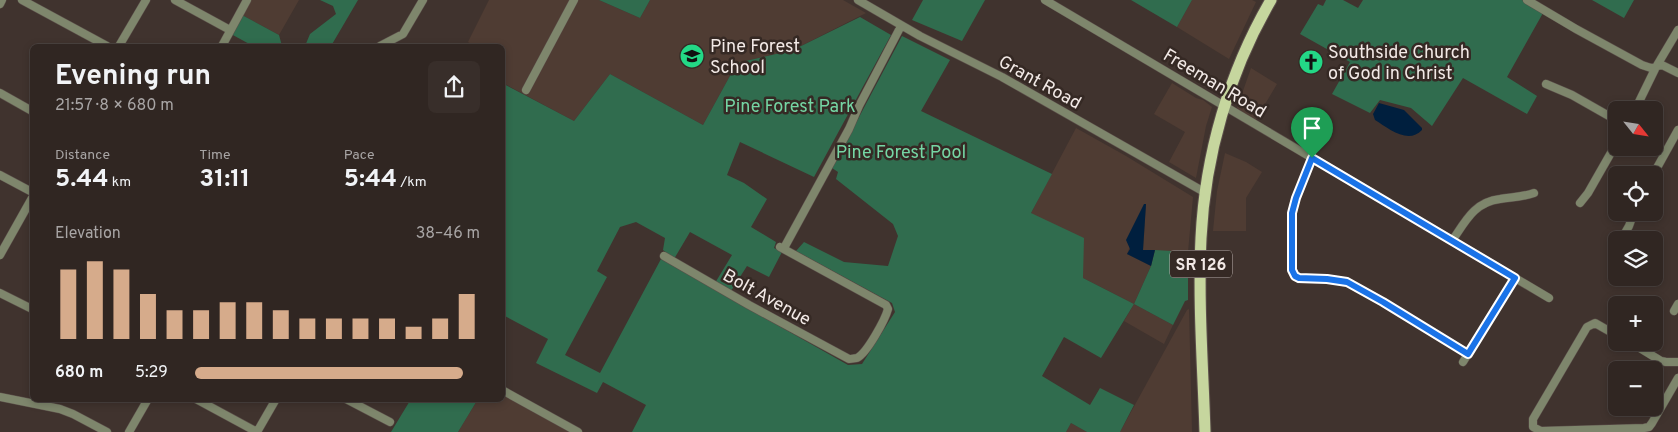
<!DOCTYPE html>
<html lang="en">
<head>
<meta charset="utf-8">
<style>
  :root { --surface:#302622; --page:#382e2a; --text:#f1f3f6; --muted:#a8a5a5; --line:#4b4340; --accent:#d6ab8b }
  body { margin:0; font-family:Overpass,sans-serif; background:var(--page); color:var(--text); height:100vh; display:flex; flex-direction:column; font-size:19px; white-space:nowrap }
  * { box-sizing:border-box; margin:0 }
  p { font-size:16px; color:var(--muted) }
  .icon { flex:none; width:28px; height:28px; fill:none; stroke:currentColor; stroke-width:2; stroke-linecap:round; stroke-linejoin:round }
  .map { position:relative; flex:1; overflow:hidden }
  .side { position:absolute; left:30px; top:44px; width:475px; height:358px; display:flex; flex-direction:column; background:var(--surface); border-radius:8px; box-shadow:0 2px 8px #0003,0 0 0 1px var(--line) }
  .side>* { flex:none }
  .needle { width:32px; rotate:120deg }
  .fabs { position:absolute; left:1608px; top:101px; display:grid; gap:10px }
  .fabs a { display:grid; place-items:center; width:55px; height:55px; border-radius:8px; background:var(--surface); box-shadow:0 2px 8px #0003,0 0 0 1px var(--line); font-size:25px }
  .pin { position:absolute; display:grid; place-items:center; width:42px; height:42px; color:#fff; margin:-51px -21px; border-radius:50% 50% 50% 0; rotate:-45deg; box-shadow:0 0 5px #0007 }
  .pin .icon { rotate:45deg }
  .round { display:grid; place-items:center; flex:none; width:52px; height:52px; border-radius:8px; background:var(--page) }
  .summary { display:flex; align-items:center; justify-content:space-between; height:85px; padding:0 25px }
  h1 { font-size:28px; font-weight:700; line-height:38px }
  .stats { display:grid; grid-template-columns:repeat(3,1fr); gap:8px; height:85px; padding:5px 25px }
  .stats div { display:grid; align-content:center }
  .stats b { font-size:25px; font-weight:700 }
  .stats small { font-size:14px; font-weight:400 }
  .stats p { font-size:14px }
  .chart { height:140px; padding:10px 25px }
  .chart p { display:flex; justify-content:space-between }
  .chart svg { width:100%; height:90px; margin-top:5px; stroke:var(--accent); stroke-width:6 }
  ul { padding:0 25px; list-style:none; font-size:16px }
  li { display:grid; grid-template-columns:80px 60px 1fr; align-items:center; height:38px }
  li i { height:12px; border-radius:6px; background:var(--accent) }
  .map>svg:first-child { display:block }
</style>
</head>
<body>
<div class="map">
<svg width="1678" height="432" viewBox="0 0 1678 432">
  <rect width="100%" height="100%" fill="#40332e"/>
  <path fill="#4f3c33" d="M250,0H299L279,35L242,15Z
    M489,0H571L522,90L577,0H599L640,18L650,0H843L866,13L793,50L737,63L703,125L610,74L574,121L503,83L502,46H474L468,42Z
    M1192,0H1252L1256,2L1229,59L1177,27Z
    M1251,68L1277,84L1255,121L1237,108Z
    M1172,83L1196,98L1203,100L1212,107L1206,126L1196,178L1169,162L1185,132L1154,114Z
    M1076,128L1126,156L1193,197L1188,252L1143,251L1146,204L1127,254L1151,266L1134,304L1173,325L1164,344L1124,321L1134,304L1083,278L1031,213Z
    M1225,153L1246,162L1262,172L1246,198V231H1213L1217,191Z
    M1189,309L1192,432H1120L1187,310Z
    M503,394L515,400L571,432H458L478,399H502Z
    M1071,423L1087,432H1066Z"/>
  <path fill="#306c4e" d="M320,0H358L331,46H305L310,34L336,14L333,6Z
    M599,0H650L640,18Z
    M923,0H985L962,41L912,20Z
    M1131,0H1192L1177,27Z
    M1326,0H1343L1358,8L1363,0H1522L1543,13L1507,77L1537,96L1527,114L1463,78L1432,126L1411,108L1380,100L1370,113L1332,94L1350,62L1300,34L1318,4L1323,6Z
    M1592,0H1634L1624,18Z
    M242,15L279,35L282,46H253L231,34Z
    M860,17L891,35L814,177L740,142L727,175L744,183L767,199L751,227L776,242L774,248L782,252L769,277L747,266L731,291L715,283L732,255L690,232L674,259L663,250L665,238L636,222L620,227L597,271L607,277L565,355L600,373L661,259L848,365L862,364L895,312L892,303L796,251L804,242L844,262L888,266L898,236L893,224L836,179L838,172L832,168L902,36L950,60L921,111L1052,174L1031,213L1084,238L1083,278L1134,304L1151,266L1155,250L1188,252V300L1185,301L1173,325L1134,304L1101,358L1064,337L1042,376L1090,405L1100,388L1134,405L1120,432H1087L1071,423L1066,432H632L646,405L603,382L597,393L536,363L548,339L503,315L502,83L574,121L610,74L703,125L737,63L793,50Z
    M411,399H478L458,432H391Z"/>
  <path fill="#001f3e" d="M1379,103L1404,110L1422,128V130C1408,145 1388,128 1375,120L1373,114Z
    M1144,204H1146L1143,250H1155L1151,266L1127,254L1130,249L1126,240Z"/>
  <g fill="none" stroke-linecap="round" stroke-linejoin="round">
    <defs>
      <path id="minor" d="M22,0L107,46
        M175,0L230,30
        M858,0L920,36L1002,77L1206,193
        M1045,0L1549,298
        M1527,0L1576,29L1642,65L1651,68L1662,65L1678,73
        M0,4L2,0
        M119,46L146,0
        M222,46L247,0
        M380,46L403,34L423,0
        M1546,84L1572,95L1616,120
        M526,90L574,0
        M0,93L32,111
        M1635,110L1656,67L1678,30
        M1312,158L1296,198L1292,213V270L1295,276L1299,279H1327L1347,282L1383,302L1468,354
        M0,175L32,192
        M1653,175L1678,130
        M1580,203L1588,193L1616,144
        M1621,240L1629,226L1634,212
        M1452,241C1465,222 1474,202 1500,199C1512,197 1523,197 1534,193
        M784,248L849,129L859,106L901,26
        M0,255L32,198
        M664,256L749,305L849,359C851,359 856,358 857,358C867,353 885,320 888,309L886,305L780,247
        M0,293L32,309
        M1674,311L1678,304
        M1616,335L1595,323L1587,327L1533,419V427L1541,431L1644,428L1649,427L1652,423L1678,378
        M1630,342L1661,361L1666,362H1678
        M1463,362L1515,278
        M502,390L578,432
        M0,397L60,409L73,414L107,432
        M196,399L257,432
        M346,399L390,422
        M129,432L148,399
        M257,432L276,399"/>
      <path id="primary" d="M1205,432C1203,368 1198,303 1201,238C1205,155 1229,72 1271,0"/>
    </defs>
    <use href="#minor" stroke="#5c504b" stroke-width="9"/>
    <use href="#primary" stroke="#5c504b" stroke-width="13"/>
    <use href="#minor" stroke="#7e866c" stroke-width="8"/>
    <use href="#primary" stroke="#c6d69e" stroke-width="11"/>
  </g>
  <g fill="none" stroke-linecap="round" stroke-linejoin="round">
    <defs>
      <path id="route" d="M1312,158L1515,278L1468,354L1383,302L1347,282L1327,279L1299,278L1295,276L1292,270V213L1296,198Z"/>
    </defs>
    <use href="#route" stroke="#fff" stroke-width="10"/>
    <use href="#route" stroke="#1a73e8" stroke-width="6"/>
  </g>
  <defs>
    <symbol id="school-disc" viewBox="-11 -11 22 22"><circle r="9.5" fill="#23d886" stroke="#352924"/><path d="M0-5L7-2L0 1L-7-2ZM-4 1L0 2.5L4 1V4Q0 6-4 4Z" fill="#111"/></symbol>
    <symbol id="church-disc" viewBox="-11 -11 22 22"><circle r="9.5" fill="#23d886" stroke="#352924"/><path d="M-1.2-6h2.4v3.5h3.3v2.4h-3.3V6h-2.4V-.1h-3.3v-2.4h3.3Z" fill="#111"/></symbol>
  </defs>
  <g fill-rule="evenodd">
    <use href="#school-disc" x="678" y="42" width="28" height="28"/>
    <use href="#church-disc" x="1297" y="48" width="28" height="28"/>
  </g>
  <g text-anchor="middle" stroke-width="5" stroke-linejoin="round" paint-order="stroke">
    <rect fill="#352924" stroke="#b9afac" stroke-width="1" x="1170" y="250.5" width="62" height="27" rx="4"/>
    <g font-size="16" font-weight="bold" fill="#f2e9e6">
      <text x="1201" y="270">SR 126</text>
    </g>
    <g font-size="18" fill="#f2e9e6" stroke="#352924" text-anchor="start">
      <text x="710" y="52">Pine Forest<tspan x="710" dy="21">School</tspan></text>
      <text x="1328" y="58">Southside Church<tspan x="1328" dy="21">of God in Christ</tspan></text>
    </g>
    <g font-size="18" fill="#f2e9e6" stroke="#352924">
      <text transform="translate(1040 82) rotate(29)" y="6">Grant Road</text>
      <text transform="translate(1215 83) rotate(31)" y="6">Freeman Road</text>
      <text transform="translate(767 297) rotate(29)" y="6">Bolt Avenue</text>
    </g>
    <g font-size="18" fill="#75d6a4" stroke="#352924">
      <text x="790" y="112">Pine Forest Park</text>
      <text x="901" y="158">Pine Forest Pool</text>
    </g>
  </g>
</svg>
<div class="fabs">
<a><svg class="needle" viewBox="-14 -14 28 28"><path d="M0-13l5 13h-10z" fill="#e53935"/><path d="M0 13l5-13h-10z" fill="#a8a5a5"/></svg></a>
<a><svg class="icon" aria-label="locate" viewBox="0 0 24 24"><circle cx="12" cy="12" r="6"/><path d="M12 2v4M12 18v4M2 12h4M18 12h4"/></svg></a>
<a><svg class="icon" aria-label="layers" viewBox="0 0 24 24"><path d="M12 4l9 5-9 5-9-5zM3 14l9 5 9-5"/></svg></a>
<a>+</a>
<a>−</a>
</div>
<div class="pin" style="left:1312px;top:158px;background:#1e9e55"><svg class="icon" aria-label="arrive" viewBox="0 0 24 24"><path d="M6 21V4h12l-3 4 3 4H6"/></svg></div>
<section class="side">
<div class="summary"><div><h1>Evening run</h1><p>21:57 · 8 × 680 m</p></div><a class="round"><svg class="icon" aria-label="share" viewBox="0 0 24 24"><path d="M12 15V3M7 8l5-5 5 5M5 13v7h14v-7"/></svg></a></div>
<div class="stats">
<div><p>Distance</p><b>5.44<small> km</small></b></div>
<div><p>Time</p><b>31:11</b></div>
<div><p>Pace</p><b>5:44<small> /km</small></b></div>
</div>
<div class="chart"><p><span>Elevation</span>38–46 m</p>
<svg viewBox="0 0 160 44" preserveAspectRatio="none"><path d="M5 44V10M15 44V6M25 44V10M35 44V22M45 44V30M55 44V30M65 44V26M75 44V26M85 44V30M95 44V34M105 44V34M115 44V34M125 44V34M135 44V38M145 44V34M155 44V22"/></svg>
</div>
<ul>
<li><b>680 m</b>5:29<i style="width:94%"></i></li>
</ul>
</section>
</div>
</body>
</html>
